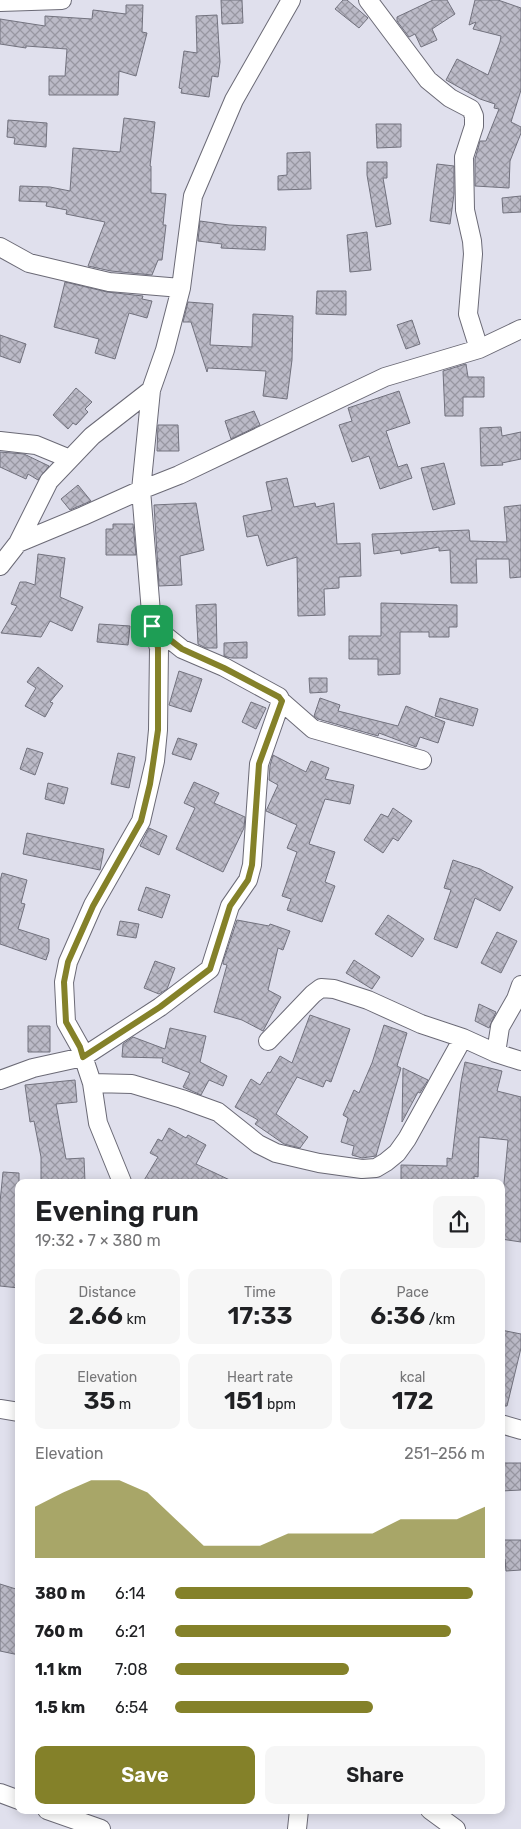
<!DOCTYPE html>
<html lang="en">
<head>
<meta charset="utf-8">
<style>
  :root { --surface:#fff; --page:#f6f6f6; --text:#202124; --muted:#757577; --accent:#848129 }
  body { margin:0; font-family:Rubik,sans-serif; background:var(--page); color:var(--text); height:100vh; display:flex; flex-direction:column; font-size:19px; white-space:nowrap }
  * { box-sizing:border-box; margin:0 }
  p { font-size:16px; color:var(--muted) }
  .icon { flex:none; width:28px; height:28px; fill:none; stroke:currentColor; stroke-width:2; stroke-linecap:round; stroke-linejoin:round }
  .map { position:relative; flex:1; overflow:hidden }
  .panel { position:absolute; left:15px; top:1179px; width:490px; height:635px; display:flex; flex-direction:column; background:var(--surface); border-radius:10px; box-shadow:0 2px 12px #0003 }
  .panel>* { flex:none }
  .pin { position:absolute; display:grid; place-items:center; width:42px; height:42px; color:#fff; margin:-21px; border-radius:10px; box-shadow:0 2px 8px #0006 }
  .round { display:grid; place-items:center; flex:none; width:52px; height:52px; border-radius:10px; background:var(--page) }
  .overview { display:flex; align-items:center; justify-content:space-between; height:85px; padding:0 20px }
  h1 { font-size:28px; font-weight:600; line-height:38px }
  .stats { display:grid; grid-template-columns:repeat(3,1fr); gap:8px; height:85px; padding:5px 20px }
  .stats div { display:grid; align-content:center; border-radius:10px; background:var(--page); text-align:center }
  .stats b { font-size:25px; font-weight:600 }
  .stats small { font-size:14px; font-weight:400 }
  .stats p { font-size:14px }
  .chart { height:140px; padding:10px 20px }
  .chart p { display:flex; justify-content:space-between }
  .chart svg { width:100%; height:90px; margin-top:5px; fill:var(--accent); opacity:.7 }
  .button { display:flex; gap:10px; margin-top:auto; padding:10px 20px }
  .button a { flex:1; height:58px; border-radius:10px; background:var(--accent); color:#fff; font-size:20px; font-weight:600; line-height:58px; text-align:center }
  .button a+a { background:var(--page); color:var(--text) }
  ul { padding:0 20px; list-style:none; font-size:16px }
  li { display:grid; grid-template-columns:80px 60px 1fr; align-items:center; height:38px }
  li i { height:12px; border-radius:6px; background:var(--accent) }
  .map>svg:first-child { display:block }
</style>
</head>
<body>
<div class="map">
<svg width="521" height="1829" viewBox="0 0 521 1829">
  <defs>
    <pattern id="building-cross-hatch" width="8" height="8" patternUnits="userSpaceOnUse" patternTransform="scale(1.25)"><rect width="8" height="8" fill="#bbbac7"/><path d="M0 0l8 8M0 8l8-8" fill="none" stroke="#9897a2"/></pattern>
  </defs>
  <rect width="100%" height="100%" fill="#e0e0ed"/>
  <path fill="url(#building-cross-hatch)" stroke="#72727e" d="M221,0H242L243,23L222,24Z
    M343,0H347L368,18L359,28L335,9Z
    M433,0H447L455,14L432,29L437,40L421,47L415,34L409,37L397,21V17Z
    M475,0H498L521,8V90L511,122L521,127V133L510,161L509,188L475,186V159L480,141H486L499,109L494,108L495,104L480,99L446,80L457,59L488,75L500,42L501,36L473,29L476,22L469,25Z
    M126,5H143L142,32L147,33L136,76L119,71L118,95H49V76H65L67,49L26,46V48L0,44V19L45,26V16L92,19L93,10L126,14Z
    M217,15L220,62L218,77L212,76L209,97L181,93L182,89L179,88L184,51L197,53L196,16Z
    M124,118L155,122L150,166H151V193L166,194L163,225H166L162,260H158L152,275L111,271L88,266L105,222L66,214L67,210L46,206L47,202L19,201L20,186L50,187L70,191L73,148L120,152Z
    M8,120L47,123L46,147L14,144L15,138L7,137Z
    M376,124H401V147L377,148Z
    M310,152L311,189L278,190V176L287,175V153Z
    M367,162H387V178H383L391,224L376,227L367,175Z
    M437,164L454,166V194L450,224L430,221Z
    M521,196V212L503,213L502,198Z
    M200,221L229,225L266,227L265,250L221,248L222,244L198,241Z
    M367,232L371,270L350,272L347,235Z
    M65,282L107,292L143,296L142,299L152,301L147,318L129,313L115,359L95,353L99,339L54,327Z
    M317,291H346V315L316,314Z
    M188,302L213,304L210,345L252,347L253,314L293,316L292,360L287,399L263,396L266,371L208,368L207,372L191,322H183Z
    M412,320L420,344L406,349L397,325Z
    M0,335L26,344L20,363L0,356Z
    M466,364L468,377H484V397H463V416H445L443,371Z
    M76,388L92,402L85,409L88,412L76,425L73,423L68,429L53,415Z
    M399,391L410,423L386,431L398,467L407,464L412,478L380,489L369,456L352,462L339,425L352,421L348,408Z
    M254,411L260,425L231,439L225,421Z
    M158,425H178L179,451H157Z
    M501,427L502,436L521,432V459L502,463L503,465L481,466L480,428Z
    M0,452L24,454L49,466L38,480L28,474L26,479L0,467Z
    M444,463L455,504L433,510L421,468Z
    M287,478L294,507L315,503L316,507L334,503L337,544L360,543L361,576L339,577V588L324,589L325,615L298,616L297,557L267,566L258,535L247,537L243,516L272,510L266,482Z
    M78,485L91,501L70,510L61,499Z
    M196,503L204,550L180,556L182,585L159,586L154,505Z
    M521,505V577L510,578L509,559H476L477,583H451L450,550L439,551V547L401,554L400,550L374,554L372,534L469,530L470,541L507,542L504,507Z
    M113,524H133L136,555H106V529H113Z
    M38,554L65,558L60,597L83,607L72,631L50,621L41,637L1,633L17,606L11,604L20,582H26L35,585Z
    M381,603L457,605V627H449V637H429V632H400V674L378,675V659H349V636H381Z
    M216,604L217,648H206L198,644L196,605Z
    M99,624L130,626L128,645L97,642Z
    M247,642V658H231L224,656V643Z
    M38,667L63,686L50,702L53,703L45,717L25,706L36,688L27,682Z
    M179,671L202,679L191,712L169,705Z
    M309,678H327V692L310,693Z
    M320,698L340,705L338,711L398,726L406,706L445,722L438,743L420,737L416,747L379,733L378,736L318,719L314,716Z
    M440,698L478,709L473,726L435,716Z
    M251,702L266,708L256,729L242,722Z
    M178,738L197,744L191,760L172,754Z
    M27,748L43,753L35,775L20,769Z
    M118,753L135,757L129,788L111,784Z
    M273,755L306,772L311,761L329,768L325,779L354,785L350,804L325,799L309,844L335,852L325,882L335,886L322,922L287,910L291,899L282,896L297,852L287,848L297,825L266,811L278,785L269,780L270,766Z
    M194,782L219,793L214,803L245,817L244,828L223,872L176,849L195,808L184,803Z
    M48,783L68,788L64,804L45,799Z
    M393,808L412,821L398,841L393,838L383,853L364,840L381,814L388,817Z
    M149,828L167,836L159,855L140,846Z
    M27,833L104,849L100,870L23,854Z
    M453,860L480,869L513,887L500,911L475,898L457,948L434,939L451,890L444,888Z
    M2,873L27,880L21,903L25,904L18,929L49,939V951L46,960L0,944V881Z
    M146,887L170,895L162,918L138,910Z
    M388,915L424,939L412,957L375,934Z
    M237,920L269,926L270,924L290,931L283,950L278,948L268,990L281,997L263,1031L242,1020L214,1012L227,965L223,964V962Z
    M120,921L139,924L136,938L117,935Z
    M497,932L517,941L501,973L481,963Z
    M354,960L380,977L372,989L346,973Z
    M155,961L175,968L167,989L159,994L144,988Z
    M479,1004L496,1012L489,1028L475,1021Z
    M310,1015L350,1029L331,1082L326,1080L323,1087L297,1077L276,1114L308,1137L300,1148L284,1144L255,1124L258,1120L235,1107L251,1079L260,1085L268,1072L270,1073L280,1056L292,1063Z
    M384,1025L407,1033L397,1066L401,1068L376,1156L362,1158L352,1155L354,1146L341,1142L348,1118L343,1115L354,1090L359,1093L372,1063Z
    M28,1026H50V1052H28Z
    M170,1028L206,1036L200,1062L227,1076L223,1086L209,1080L201,1095L183,1087L190,1073L162,1062L163,1058L122,1057L123,1044L133,1037L165,1049Z
    M465,1062L502,1071L497,1091L521,1097V1242L501,1239V1216L508,1140L479,1137L478,1177L474,1176V1182H401V1165L447,1166V1158L452,1159L461,1082Z
    M403,1068L428,1080L420,1093L418,1092L402,1122Z
    M75,1080L77,1102L56,1104L66,1159L84,1158L85,1182H41V1157L34,1121L30,1122L25,1085Z
    M169,1128L186,1138L188,1135L206,1145L196,1164L234,1182H143L158,1157L150,1153L158,1139L162,1141Z
    M3,1172L19,1173V1288L0,1286V1202Z
    M501,1330L521,1334V1348L507,1406H501Z
    M501,1463H521V1490L501,1491Z
    M501,1540H521V1570L506,1571L505,1559H501Z
    M0,1584L19,1590V1655L0,1651Z"/>
  <g fill="none" stroke-linecap="round" stroke-linejoin="round">
    <defs>
      <path id="street" d="M368,0L428,80L450,98L471,109L474,116V126L464,157L465,210L472,241L473,254L468,314L479,349
        M0,2L62,0
        M0,247L29,263L109,282L181,288
        M0,441L36,445L70,459
        M18,543L83,516L141,490L179,475L385,377L479,349L521,329
        M0,566L18,543L49,481L92,436L151,390L165,350L181,288L193,196L234,100L291,0
        M281,701L313,729L422,760
        M268,1041L313,994L321,988L334,989L368,1000L421,1024L463,1038L496,1053L521,1061
        M496,1053L500,1027L516,999L521,985
        M0,1080L33,1068L83,1057L160,1007L210,969L230,906L248,880L252,865L259,764L281,701L279,697L224,667L182,649L152,625
        M92,1083L132,1084L182,1099L218,1112L258,1144L276,1153L319,1163L362,1169L376,1168L386,1162L397,1153L407,1139L463,1038
        M122,1182L98,1123L92,1083L80,1047L66,1022L64,982L68,962L93,905L141,821L155,761L158,730L159,648L152,625L141,490L151,390
        M0,1409L19,1412
        M501,1424L521,1430
        M0,1793L19,1800
        M47,1810L101,1829
        M430,1810L456,1829
        M297,1829L299,1810"/>
    </defs>
    <use href="#street" stroke="#6b6a76" stroke-width="20"/>
    <use href="#street" stroke="#fff" stroke-width="18"/>
  </g>
  <g fill="none" stroke-linecap="round" stroke-linejoin="round">
    <defs>
      <path id="route" d="M152,626L182,649L224,668L279,697L282,701L259,764L252,865L248,880L230,906L210,969L160,1007L83,1057L80,1047L66,1022L64,982L68,962L93,906L141,821L150,784L158,730V648Z"/>
    </defs>
    <use href="#route" stroke="#fff" stroke-width="10"/>
    <use href="#route" stroke="#848129" stroke-width="6"/>
  </g>
</svg>
<div class="pin" style="left:152px;top:626px;background:#1e9e55"><svg class="icon" aria-label="arrive" viewBox="0 0 24 24"><path d="M6 21V4h12l-3 4 3 4H6"/></svg></div>
<section class="panel">
<div class="overview"><div><h1>Evening run</h1><p>19:32 · 7 × 380 m</p></div><a class="round"><svg class="icon" aria-label="share" viewBox="0 0 24 24"><path d="M12 15V3M7 8l5-5 5 5M5 13v7h14v-7"/></svg></a></div>
<div class="stats">
<div><p>Distance</p><b>2.66<small> km</small></b></div>
<div><p>Time</p><b>17:33</b></div>
<div><p>Pace</p><b>6:36<small> /km</small></b></div>
</div>
<div class="stats">
<div><p>Elevation</p><b>35<small> m</small></b></div>
<div><p>Heart rate</p><b>151<small> bpm</small></b></div>
<div><p>kcal</p><b>172</b></div>
</div>
<div class="chart"><p><span>Elevation</span>251–256 m</p>
<svg viewBox="0 0 160 44" preserveAspectRatio="none"><path d="M0 44V19L10 12L20 6L30 6L40 12L50 25L60 38L70 38L80 38L90 32L100 32L110 32L120 32L130 25L140 25L150 25L160 19V44z"/></svg>
</div>
<ul>
<li><b>380 m</b>6:14<i style="width:96%"></i></li>
<li><b>760 m</b>6:21<i style="width:89%"></i></li>
<li><b>1.1 km</b>7:08<i style="width:56%"></i></li>
<li><b>1.5 km</b>6:54<i style="width:64%"></i></li>
</ul>
<div class="button"><a>Save</a><a>Share</a></div>
</section>
</div>
</body>
</html>
